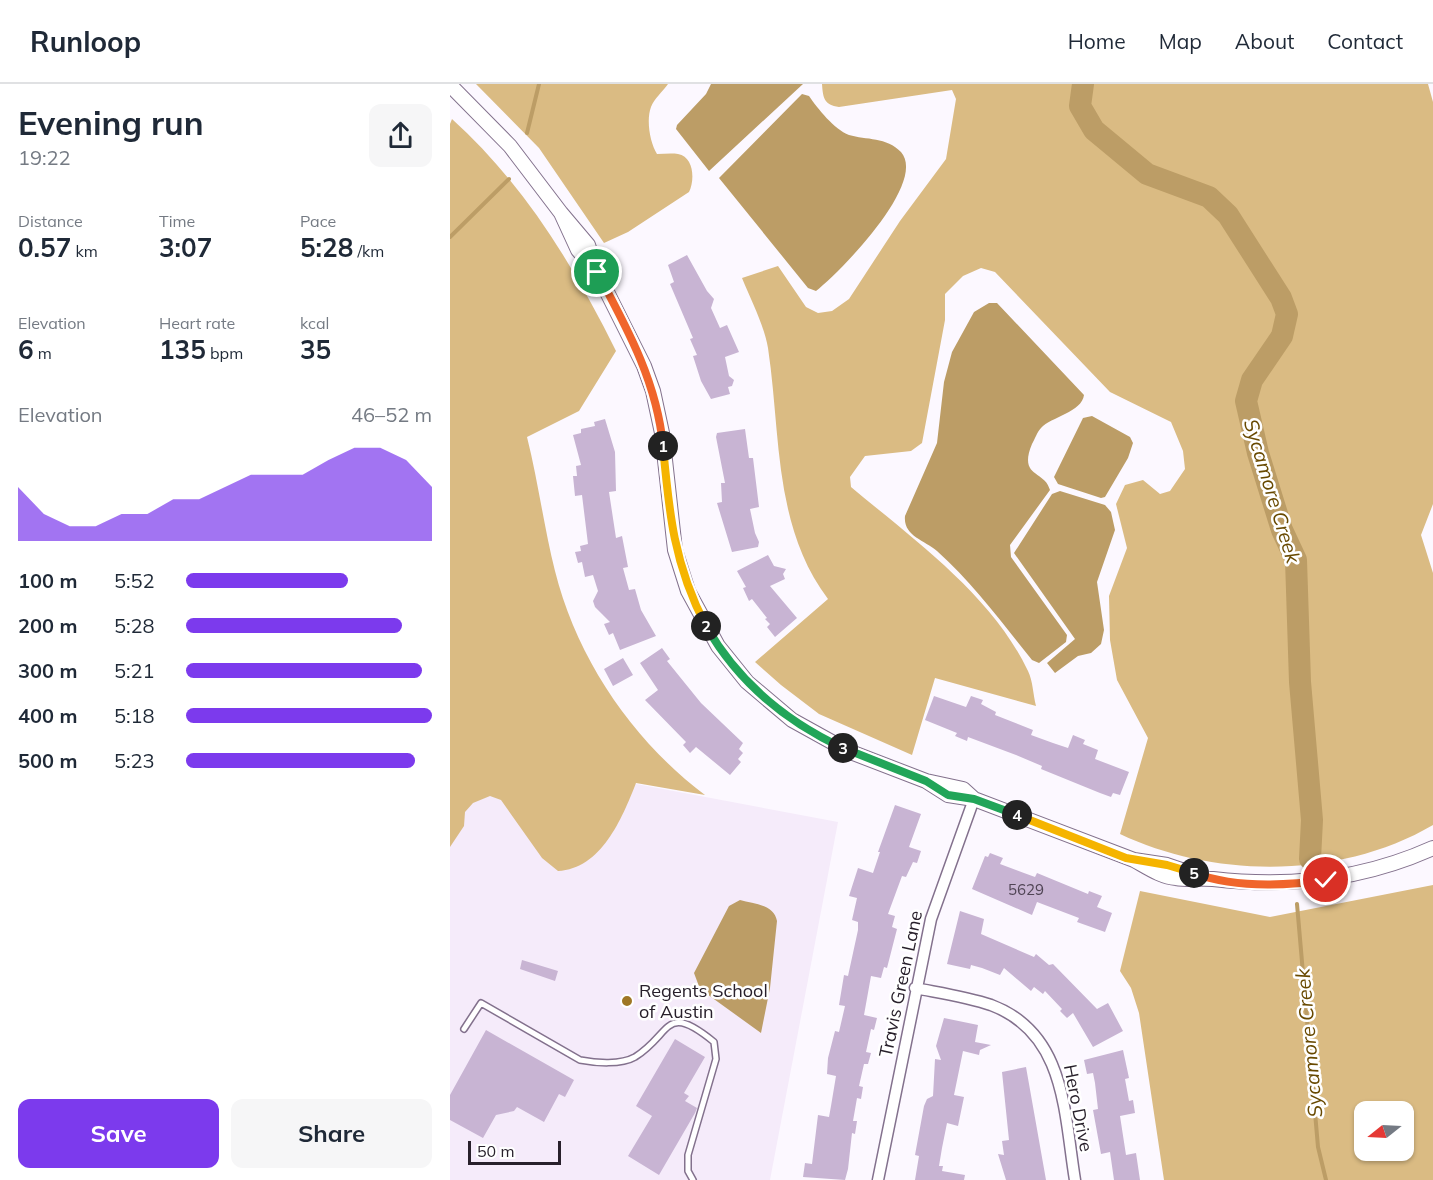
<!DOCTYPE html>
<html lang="en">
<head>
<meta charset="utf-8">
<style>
  :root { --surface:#fff; --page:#f6f6f7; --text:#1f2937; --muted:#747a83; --line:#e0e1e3; --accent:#7c3aed }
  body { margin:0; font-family:Mulish,sans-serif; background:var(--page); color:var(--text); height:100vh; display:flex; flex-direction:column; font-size:22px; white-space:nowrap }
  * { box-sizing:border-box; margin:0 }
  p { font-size:20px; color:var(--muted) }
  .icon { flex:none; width:33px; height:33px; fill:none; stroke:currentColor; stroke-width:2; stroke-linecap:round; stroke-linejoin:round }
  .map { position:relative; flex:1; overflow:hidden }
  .details { display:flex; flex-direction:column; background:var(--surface); width:450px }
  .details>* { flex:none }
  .needle { width:39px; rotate:252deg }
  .fabs { position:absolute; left:904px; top:1017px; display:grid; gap:12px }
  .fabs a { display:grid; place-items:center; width:60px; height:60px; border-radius:12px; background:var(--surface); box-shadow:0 2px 4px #0004; font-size:30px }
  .scale { position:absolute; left:18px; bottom:15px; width:93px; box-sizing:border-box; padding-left:6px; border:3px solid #28202b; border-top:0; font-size:16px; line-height:21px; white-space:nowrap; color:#28202b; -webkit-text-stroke:4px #fff; paint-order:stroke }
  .pin { position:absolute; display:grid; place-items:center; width:51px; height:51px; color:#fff; margin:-26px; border:3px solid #fff; border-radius:50%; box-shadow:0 2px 6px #0007 }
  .km { position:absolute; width:30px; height:30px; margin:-15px; border-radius:50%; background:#222; color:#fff; font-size:16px; line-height:30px; text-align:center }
  .round { display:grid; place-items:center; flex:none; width:63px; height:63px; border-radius:12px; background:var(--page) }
  .head { display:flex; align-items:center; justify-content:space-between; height:102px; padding:0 18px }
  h1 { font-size:33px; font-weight:700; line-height:45px }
  .figures { display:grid; grid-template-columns:repeat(3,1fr); gap:9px; height:102px; padding:6px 18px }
  .figures div { display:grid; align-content:center }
  .figures b { font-size:26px; font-weight:700 }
  .figures small { font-size:16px; font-weight:400 }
  .figures p { font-size:16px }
  .chart { height:168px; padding:12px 18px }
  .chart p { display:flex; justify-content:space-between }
  .chart svg { width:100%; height:108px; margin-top:6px; fill:var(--accent); opacity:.7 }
  .primary-button { display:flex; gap:12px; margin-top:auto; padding:12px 18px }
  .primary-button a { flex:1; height:69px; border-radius:12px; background:var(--accent); color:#fff; font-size:24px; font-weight:700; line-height:69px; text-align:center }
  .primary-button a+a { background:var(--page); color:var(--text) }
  ul { padding:0 18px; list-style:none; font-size:20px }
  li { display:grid; grid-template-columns:96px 72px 1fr; align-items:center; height:45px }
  li i { height:15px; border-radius:8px; background:var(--accent) }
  header { display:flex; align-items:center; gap:36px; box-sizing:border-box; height:84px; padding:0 30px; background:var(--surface); border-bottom:2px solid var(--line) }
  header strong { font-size:28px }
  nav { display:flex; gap:33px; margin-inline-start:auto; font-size:21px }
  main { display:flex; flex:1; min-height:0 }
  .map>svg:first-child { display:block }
</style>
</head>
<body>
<header>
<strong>Runloop</strong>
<nav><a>Home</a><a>Map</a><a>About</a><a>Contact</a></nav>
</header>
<main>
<section class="details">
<div class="head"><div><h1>Evening run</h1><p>19:22</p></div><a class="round"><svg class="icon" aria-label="share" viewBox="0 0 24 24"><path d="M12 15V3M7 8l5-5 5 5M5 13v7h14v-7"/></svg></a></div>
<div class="figures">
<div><p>Distance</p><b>0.57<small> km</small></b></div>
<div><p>Time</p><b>3:07</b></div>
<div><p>Pace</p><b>5:28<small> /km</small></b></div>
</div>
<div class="figures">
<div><p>Elevation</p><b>6<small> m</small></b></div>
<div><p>Heart rate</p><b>135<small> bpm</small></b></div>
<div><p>kcal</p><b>35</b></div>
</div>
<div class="chart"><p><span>Elevation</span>46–52 m</p>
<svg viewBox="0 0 160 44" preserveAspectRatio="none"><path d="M0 44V22L10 33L20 38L30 38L40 33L50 33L60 27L70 27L80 22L90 17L100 17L110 17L120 11L130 6L140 6L150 11L160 22V44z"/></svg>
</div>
<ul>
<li><b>100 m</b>5:52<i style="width:66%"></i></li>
<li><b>200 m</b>5:28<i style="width:88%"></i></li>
<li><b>300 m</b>5:21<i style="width:96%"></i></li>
<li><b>400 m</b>5:18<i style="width:100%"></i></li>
<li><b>500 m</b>5:23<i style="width:93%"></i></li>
</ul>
<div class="primary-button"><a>Save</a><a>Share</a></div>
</section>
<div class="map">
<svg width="983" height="1096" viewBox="0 0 983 1096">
  <rect width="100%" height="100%" fill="#fcf8ff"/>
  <path fill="#f5ebfa" d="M0,665L388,738L320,1096H0Z"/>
  <path fill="#dabb83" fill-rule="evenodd" d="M26,0H218C213,7 204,15 201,23C196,36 200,59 207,70C214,70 221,69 228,70C244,73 245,96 239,108L178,148L154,159L89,64Z
    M372,0H978L983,18V420L971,451L983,489V741C891,795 765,795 670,750L698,654L667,596L660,556L659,512L677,464L666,420L675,401L693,396L710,410L720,407L735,385L733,367L721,338L660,308L545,188L531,184L513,192L495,210V236L472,359L461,367L415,372L400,393L401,403C463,455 542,511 578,587C583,597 583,611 586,622L485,594L462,671L369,630L331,601L305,578L378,515C323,442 331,350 318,264C314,241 301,216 292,194L328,182L356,223L368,229L382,227L399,215L450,137L496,75L506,15L502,6L389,23C374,21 373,14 372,0Z
    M2,35C73,99 124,182 166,267L129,327L77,353C88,397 94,443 105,487C127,575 183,657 255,711L186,699C172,735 151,785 108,787L92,774L51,716L40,712L23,719L15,728L14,742L0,763V40Z
    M983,801V1096H714L689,929L681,904L670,887L690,807L820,833ZM915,1028H954V1066H915Z"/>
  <path fill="#bc9d66" d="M261,0H353L259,87L226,45L227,41L256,10Z
    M352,10L359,12C368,25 384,45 399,51C416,56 437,53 451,68C478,99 389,189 366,207L358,204L269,94Z
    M539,219H547L634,311C632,328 601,333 591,344C587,348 585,355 582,360C568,394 595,386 600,406L560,461L561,473L617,551L616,558L589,579L582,576C552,539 523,499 487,467C474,456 453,452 455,432L487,359L494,298L502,268L524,228Z
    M642,332L680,353L683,359L678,374L655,413L651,414L608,400L604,393L633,334Z
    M610,407L655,421L661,428L665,446L647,498L654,546L651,560L641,569L628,572L605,589L597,579L625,555L564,469L602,410Z
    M290,816C304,820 324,820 327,837L320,904L311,949L250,905L244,889L279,822Z"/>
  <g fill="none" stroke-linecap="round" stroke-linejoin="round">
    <path stroke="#bc9d66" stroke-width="4" d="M77,49L89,0
      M0,153L59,95
      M847,820L868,1063L876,1096"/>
    <path stroke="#bc9d66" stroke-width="22" d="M633,0L630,22L644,46L697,90L759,113L778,131L831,214L837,230L832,252L802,296L796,317L808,369L832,446L846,476L850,598L862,736L860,775"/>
  </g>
  <path fill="#c8b4d3" d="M237,171L257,207L264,215L261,224L270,244L277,241L289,268L275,273L279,292L284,296L282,302L278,303L280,310L261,315L251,297L243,272L247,271L240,255L243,254L220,200L224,198L218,181Z
    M155,335L165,368L166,407L159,408L166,454L172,452L178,483L173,484L179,506L185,505L191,526L206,552L170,566L163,549L159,551L154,540L160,538L145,523L143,517L148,507L143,491L135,493L132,478L128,479L125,468L131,467L130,462L138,460L132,411L125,412L123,392H127L126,382L131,381L123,351L131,349V345L145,342L144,338Z
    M295,345L299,374H303L309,423L300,425L305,449L309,458L308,463L282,468L267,419L272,418L271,399H275L266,353L267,349Z
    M318,471L324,482L336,485L333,490L335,495L320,502L347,534L325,553L317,543L320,540L315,535L317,534L302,515L299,517L293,504L296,503L287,487Z
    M212,564L220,575L217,577L251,619L293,659L289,665L293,669L288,675L291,678L280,691L246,663L240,669L233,661L236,658L195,616L208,606L190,579Z
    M173,574L183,591L163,602L154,585Z
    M484,612L516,623L521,612L533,616L531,620L546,628L545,631L583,646L581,651L603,659L618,664L623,651L635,656L633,660L648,666L645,675L679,688L670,711L663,709L661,713L650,709L591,685L592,682L566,671L518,653L517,657L505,652L507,649L475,636Z
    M445,721L471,730L459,763L471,767L467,779L463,778L456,793L452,792L438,830L445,832L442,843L447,845L437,884L434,883L431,894L421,892L414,931L427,934L424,946L421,945L416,968L421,969L418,980H414L409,1002L413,1003L411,1015L407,1014L403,1037H407L405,1050L402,1049L398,1085L395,1096L353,1093L355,1079L362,1080L368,1031L379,1033L381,1022L386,992L377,990L378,974L385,947L389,948L395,922L389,921L394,891L398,892L408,846V838L402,836L407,814L399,812L408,784L423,789L430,768H428Z
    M540,769L553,774L550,780L574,789L585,793L587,789L638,810L639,807L652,812L647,823L662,829L655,848L627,838L629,834L587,818L582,831L522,805L535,772L538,773Z
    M510,827L534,835L531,850L584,873L586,870L599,881L603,880L647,925L658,919L673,947L643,963L623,929L617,934L610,927L612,925L595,907L593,910L584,903L581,907L554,884L550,891L532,884L521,881L520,885L497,880Z
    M72,876L108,887L105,897L70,885Z
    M494,934L528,941L525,958L541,961L530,966L529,971L513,967L504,1011L514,1013L508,1042L497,1039L492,1064L489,1082H493L492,1087L515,1091L514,1096H465L469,1072L465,1071L474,1022L477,1015L483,1012L485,975L491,976L486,962Z
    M36,946L124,996L115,1013L109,1010L94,1038L67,1023L64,1027L46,1031L33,1054L0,1036V1011Z
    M225,955L255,973L234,1009L239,1012L235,1017L247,1024L245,1029L209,1091L178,1072L202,1032L186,1022Z
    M673,966L679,994L675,995L679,1017L683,1016L685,1029L670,1032L676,1071L686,1069L690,1096H664L660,1068L651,1070L643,1026L648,1025L645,999L643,989L637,990L634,976Z
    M576,983L596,1096H556L548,1070L554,1071L552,1057L559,1056L552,988Z"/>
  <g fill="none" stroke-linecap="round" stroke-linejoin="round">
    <defs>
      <path id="service" d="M14,945L31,919L130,976C146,979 171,981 185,973C222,950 214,917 264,958L266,975L238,1071V1087L243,1096"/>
      <path id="minor" d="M465,904C490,909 517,913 541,921C616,949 614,1029 625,1096
        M428,1096L481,835L524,715"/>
      <path id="tertiary" d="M0,1L60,62L111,129
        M147,188L128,166L111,129L138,161L147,188L194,282L203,307L212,349L225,466L238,507L268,562L297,598L342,636L398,667L476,697
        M524,715L513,705L476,697L498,711L524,715L684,776
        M758,795L717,781L684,776C697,783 711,793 726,794C738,796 751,794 763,795C840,804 912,796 983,764"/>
    </defs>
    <use href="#service" stroke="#83718d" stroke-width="8"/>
    <use href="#minor" stroke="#83718d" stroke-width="13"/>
    <use href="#tertiary" stroke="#83718d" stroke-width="16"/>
    <use href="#service" stroke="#fff" stroke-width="5"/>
    <use href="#minor" stroke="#fff" stroke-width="10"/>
    <use href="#tertiary" stroke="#fff" stroke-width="14"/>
  </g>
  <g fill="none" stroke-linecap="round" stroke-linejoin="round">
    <defs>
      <path id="split-1" d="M147,188C177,244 207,298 213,362"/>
      <path id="split-2" d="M213,362C219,429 224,481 256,542"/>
      <path id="split-3" d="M256,542C288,598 335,637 393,664"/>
      <path id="split-4" d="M393,664L476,697L498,711L524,715L567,731"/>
      <path id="split-5" d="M567,731L676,774L717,781L744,789"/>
      <path id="split-6" d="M744,789C784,804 834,802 876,796"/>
    </defs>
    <use href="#split-1" stroke="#fff" stroke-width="12"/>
    <use href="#split-2" stroke="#fff" stroke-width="12"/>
    <use href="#split-3" stroke="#fff" stroke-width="12"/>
    <use href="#split-4" stroke="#fff" stroke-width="12"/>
    <use href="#split-5" stroke="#fff" stroke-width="12"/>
    <use href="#split-6" stroke="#fff" stroke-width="12"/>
    <use href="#split-1" stroke="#f0652b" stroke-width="8"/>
    <use href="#split-2" stroke="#f5b400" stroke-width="8"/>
    <use href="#split-3" stroke="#22a559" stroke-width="8"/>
    <use href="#split-4" stroke="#22a559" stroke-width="8"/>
    <use href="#split-5" stroke="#f5b400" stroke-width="8"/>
    <use href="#split-6" stroke="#f0652b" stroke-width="8"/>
  </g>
  <circle fill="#9f7725" stroke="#fff" stroke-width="2" cx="177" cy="917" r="6"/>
  <g text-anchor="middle" stroke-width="5" stroke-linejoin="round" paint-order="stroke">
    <g font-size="15" fill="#504555">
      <text x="576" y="811">5629</text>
    </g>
    <g font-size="18" fill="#28202b" stroke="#fff">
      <text transform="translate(451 900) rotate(-78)" y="6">Travis Green Lane</text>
      <text transform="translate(628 1024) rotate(79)" y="6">Hero Drive</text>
    </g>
    <g font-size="18" fill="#28202b" stroke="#fff" text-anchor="start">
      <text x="189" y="913">Regents School<tspan x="189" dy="21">of Austin</tspan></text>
    </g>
    <g font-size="20" font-style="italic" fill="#684900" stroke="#fff">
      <text transform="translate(822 407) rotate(73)" y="7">Sycamore Creek</text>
      <text transform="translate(859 959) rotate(-95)" y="7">Sycamore Creek</text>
    </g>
  </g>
</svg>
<div class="fabs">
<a><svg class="needle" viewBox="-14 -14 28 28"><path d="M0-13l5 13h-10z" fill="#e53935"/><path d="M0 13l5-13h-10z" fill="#747a83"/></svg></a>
</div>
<div class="scale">50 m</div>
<div class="pin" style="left:147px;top:188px;background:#1e9e55"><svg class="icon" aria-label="arrive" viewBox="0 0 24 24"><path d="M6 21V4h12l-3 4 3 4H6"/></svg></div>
<div class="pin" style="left:876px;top:796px;background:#d93025"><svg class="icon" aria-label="check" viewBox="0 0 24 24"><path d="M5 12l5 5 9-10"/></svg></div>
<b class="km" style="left:213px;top:362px">1</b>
<b class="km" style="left:256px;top:542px">2</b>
<b class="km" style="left:393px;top:664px">3</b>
<b class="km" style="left:567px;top:731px">4</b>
<b class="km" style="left:744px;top:789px">5</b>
</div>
</main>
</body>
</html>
